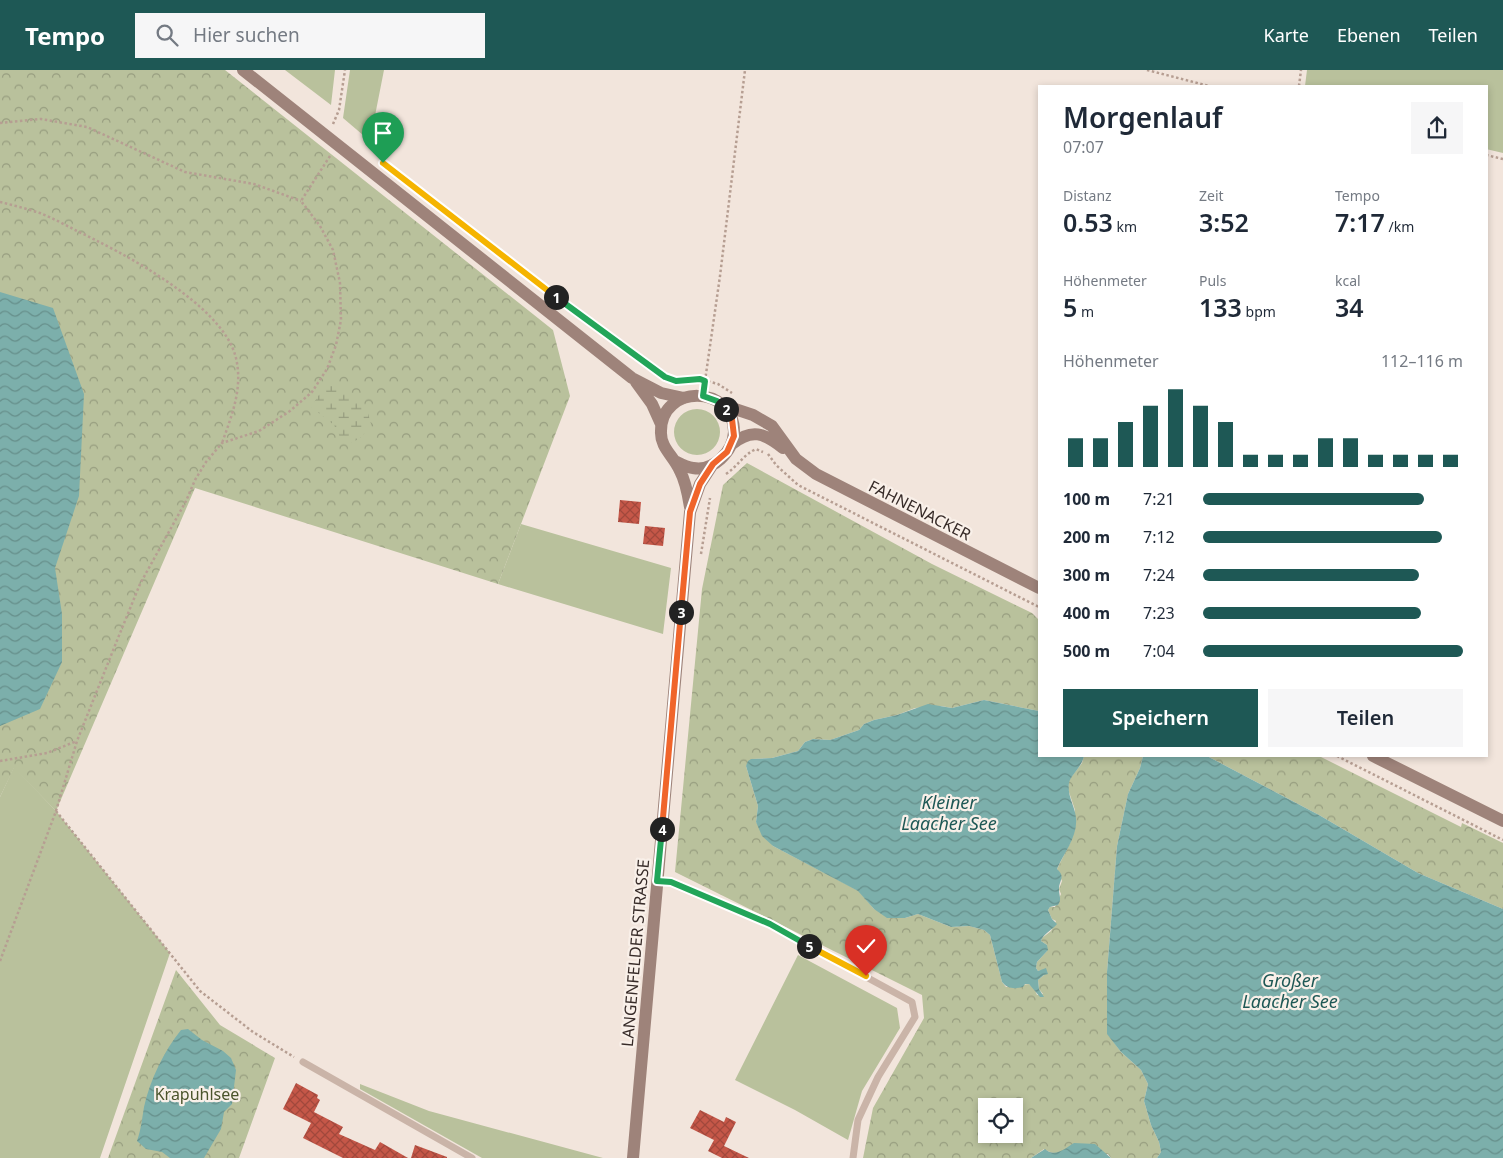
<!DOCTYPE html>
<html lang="de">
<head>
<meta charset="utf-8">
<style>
  :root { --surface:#fff; --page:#f6f6f7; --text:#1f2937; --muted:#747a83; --accent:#1e5855 }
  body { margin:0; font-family:"Noto Sans",sans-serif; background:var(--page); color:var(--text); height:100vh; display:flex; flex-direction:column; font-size:19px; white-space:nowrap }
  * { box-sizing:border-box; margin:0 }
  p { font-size:16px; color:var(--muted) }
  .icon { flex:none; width:28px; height:28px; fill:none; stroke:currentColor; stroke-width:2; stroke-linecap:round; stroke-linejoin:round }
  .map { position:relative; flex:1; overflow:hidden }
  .panel { position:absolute; left:1038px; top:15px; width:450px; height:672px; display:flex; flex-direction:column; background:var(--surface); border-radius:0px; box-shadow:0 2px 8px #0003 }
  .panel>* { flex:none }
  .buttons { position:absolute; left:978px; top:1028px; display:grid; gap:10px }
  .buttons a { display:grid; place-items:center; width:45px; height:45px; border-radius:0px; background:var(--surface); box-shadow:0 2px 8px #0003; font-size:25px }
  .pin { position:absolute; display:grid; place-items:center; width:42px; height:42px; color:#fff; margin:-51px -21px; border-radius:50% 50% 50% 0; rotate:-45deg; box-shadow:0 0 5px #0007 }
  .pin .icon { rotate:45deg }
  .km { position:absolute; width:25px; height:25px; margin:-12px; border-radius:50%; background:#222; color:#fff; font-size:14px; line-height:25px; text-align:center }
  .round { display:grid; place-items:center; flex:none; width:52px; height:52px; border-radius:0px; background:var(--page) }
  .summary { display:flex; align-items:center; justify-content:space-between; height:85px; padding:0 25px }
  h1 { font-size:28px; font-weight:600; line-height:38px }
  .stats { display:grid; grid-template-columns:repeat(3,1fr); gap:8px; height:85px; padding:5px 25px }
  .stats div { display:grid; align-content:center }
  .stats b { font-size:25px; font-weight:600 }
  .stats small { font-size:14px; font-weight:400 }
  .stats p { font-size:14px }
  .chart { height:140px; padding:10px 25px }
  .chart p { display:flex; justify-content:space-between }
  .chart svg { width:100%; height:90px; margin-top:5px; stroke:var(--accent); stroke-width:6 }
  .primary-button { display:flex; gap:10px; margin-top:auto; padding:10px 25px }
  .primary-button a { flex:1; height:58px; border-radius:0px; background:var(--accent); color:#fff; font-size:20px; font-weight:600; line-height:58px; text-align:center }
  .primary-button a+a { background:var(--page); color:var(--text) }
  ul { padding:0 25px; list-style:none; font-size:16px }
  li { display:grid; grid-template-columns:80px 60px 1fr; align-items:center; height:38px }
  li i { height:12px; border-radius:6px; background:var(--accent) }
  header { display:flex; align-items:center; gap:30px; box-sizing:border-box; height:70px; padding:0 25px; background:var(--accent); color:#fff }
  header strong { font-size:24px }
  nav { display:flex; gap:28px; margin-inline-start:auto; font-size:18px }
  .search { width:350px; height:45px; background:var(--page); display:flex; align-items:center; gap:12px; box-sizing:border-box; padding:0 18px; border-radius:0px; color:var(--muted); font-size:19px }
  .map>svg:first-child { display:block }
</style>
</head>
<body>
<header>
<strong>Tempo</strong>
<div class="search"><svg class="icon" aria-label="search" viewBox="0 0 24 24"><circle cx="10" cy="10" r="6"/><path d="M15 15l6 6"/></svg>Hier suchen</div>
<nav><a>Karte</a><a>Ebenen</a><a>Teilen</a></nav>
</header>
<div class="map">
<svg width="1503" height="1088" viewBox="0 0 1503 1088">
  <defs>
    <pattern id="forest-crowns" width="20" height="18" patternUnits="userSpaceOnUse" patternTransform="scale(1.25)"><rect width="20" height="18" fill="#b9c19c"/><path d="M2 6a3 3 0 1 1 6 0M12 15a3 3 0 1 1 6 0" fill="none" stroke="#979d7f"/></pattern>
    <pattern id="wetland-marsh" width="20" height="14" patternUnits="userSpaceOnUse" patternTransform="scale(1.25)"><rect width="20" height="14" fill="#b9c19c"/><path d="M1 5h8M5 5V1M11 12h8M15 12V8" fill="none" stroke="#979d7f"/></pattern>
    <pattern id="water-waves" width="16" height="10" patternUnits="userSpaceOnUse" patternTransform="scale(1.25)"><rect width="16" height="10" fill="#7cafab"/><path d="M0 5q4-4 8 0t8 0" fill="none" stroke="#668f8b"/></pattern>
    <pattern id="building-cross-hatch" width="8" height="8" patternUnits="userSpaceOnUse" patternTransform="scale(1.25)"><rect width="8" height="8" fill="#c55748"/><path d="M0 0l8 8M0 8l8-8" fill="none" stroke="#a1483c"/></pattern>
  </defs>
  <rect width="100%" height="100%" fill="#f2e5dc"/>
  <path fill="#b9c19c" d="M285,0H335L331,35Z
    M350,0H384L370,71L343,48Z
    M1307,0H1503V83L1486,79V16H1305Z
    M674 362a23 23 0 1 1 46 0a23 23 0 1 1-46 0Z
    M521,454L671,498L663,564L498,514Z
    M14,697L56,741L170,883L100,1088H0V727Z
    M798,885L897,938L900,958L862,1021L848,1070L795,1040L735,1010Z
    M360,1014L429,1041L603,1088H482L360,1019Z"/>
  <path fill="url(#forest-crowns)" fill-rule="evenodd" d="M0,0H225L553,260L570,326L498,514L195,418L56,741L14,698L0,727Z
    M747,393L932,494L1032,543L1039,550V641L984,630L952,638L941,636L915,638L897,645L874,650L864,654L859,660L830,670L813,669L805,672L798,681L772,688L752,689L746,696L758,736L756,752L773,776L859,821L874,839L905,848L918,844L951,857L969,856L984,860L990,865L1002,912L1006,917L1029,914L1034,918L1037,925L1043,924L1039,919L1038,910L1044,905L1042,900L1038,901L1036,898L1037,892L1047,881V875L1041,871L1042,868L1051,861L1056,851L1052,849L1048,840L1050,837H1055L1061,824L1059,819L1062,811L1057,799L1071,771L1075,740L1068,719L1069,710L1082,693L1084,686H1143L1140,698L1128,724L1117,776L1107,902V963L1121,982L1141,1000L1148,1014L1144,1031L1151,1055L1159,1072L1161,1082L1157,1088H1111L1108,1084C1092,1084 1056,1088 1044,1079L1031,1088H863L873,1038L924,948L922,925L675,802L702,519L723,415ZM986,1036H1014V1064H986Z
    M1207,686H1319L1461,757L1462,753L1503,773V839L1418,803L1319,745Z
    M176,900L220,955L275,988L239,1088H108Z"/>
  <path fill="url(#wetland-marsh)" d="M328,311L356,329L367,340L371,354C365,365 360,370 347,374L340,367L334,355L311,337Z"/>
  <path fill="url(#water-waves)" d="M0,222L53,238L84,324L79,426L55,498L62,544V592L40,639L0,656Z
    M984,630L1039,641V686H1084C1082,697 1070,706 1069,713C1067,726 1075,736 1076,748C1078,766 1064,783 1057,799C1066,807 1059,810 1059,819C1059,826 1062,829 1058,835L1050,837L1048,840L1052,849L1057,854C1052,860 1043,864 1041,871L1047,875L1048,880L1037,892L1036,898L1038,901L1046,898L1048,904L1044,905L1038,910L1039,919L1044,927H1040L1029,914H1025L1023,917C1014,919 1008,919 1002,912L990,865L984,860L969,856L951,857L918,844L905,848H887L874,839L858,821L773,776L762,766L756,752L758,736L746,696L748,691L751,689L772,688L798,681L805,672L813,669L830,670L859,660L864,654L874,650L897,645L928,634L952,638Z
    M1143,686H1207L1319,745L1418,803L1503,839V1088H1157L1161,1082L1159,1072L1151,1055L1144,1031L1148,1014L1141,1000L1121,982L1107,964V902L1117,776L1128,724L1140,698Z
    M188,959L202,970L223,981L231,988L236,1000L232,1034L224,1042L221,1059L204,1088H170L162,1082L146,1079L137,1071C141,1060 142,1049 144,1037C150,1010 164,981 181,960Z
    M1074,1073L1095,1074L1111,1088H1031L1045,1079C1055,1088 1064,1079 1074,1073Z"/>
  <path fill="url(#building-cross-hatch)" d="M620,430L641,432L639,454L618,452Z
    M645,456L665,458L663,476L643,474Z
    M296,1013L318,1025L317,1028L320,1030L314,1042L343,1057L339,1064L375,1080L380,1072L408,1088H343L303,1068L311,1053L283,1039Z
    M700,1040L724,1052L726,1047L736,1052L724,1076L749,1088H722L708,1081L714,1070L690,1058Z
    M415,1075L447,1087V1088H411Z"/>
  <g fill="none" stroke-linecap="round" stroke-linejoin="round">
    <path stroke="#b69e92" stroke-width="2.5" stroke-dasharray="2.5 2.5" stroke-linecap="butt" d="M1147,0L1209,16
      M1299,16L1301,0
      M0,53L41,49L87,57L185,102L254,114L301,131
      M333,54L339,40L345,0
      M1486,85L1503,89
      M0,132C13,135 27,139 40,143C52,148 64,154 75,160C121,182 223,234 236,288C243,318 232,345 222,373
      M535,212L665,307L676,311L700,309L718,314L732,323
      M705,311L720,206L745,0
      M768,384L776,395L798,415L1039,537
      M726,404C738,396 743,385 756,379L763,382
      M701,484L710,428
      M1337,686L1503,770
      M0,691L47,683L77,671
      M56,741L200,921L253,962L294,987
      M0,891L56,741L77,671L116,573L140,514L186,431L195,410L206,392L222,373L259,361L290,341L312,322L327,299L336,275L341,250L340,213L333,180L320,156L301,131L330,86"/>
    <path stroke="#cab4a8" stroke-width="7" d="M657,811L671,812L769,854L912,932L915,947L878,1007L858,1050L853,1088
      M303,992L472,1088"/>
    <path stroke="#9e837a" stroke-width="12" d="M243,0L632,308L661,323L684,328
      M636,312L652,334L661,354
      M723,335L753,345L772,356L796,389L816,404L1039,518
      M732,374C752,358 764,363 783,378
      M675,391C681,394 686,397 693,398C713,402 733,382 734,362C734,314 661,314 661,361C660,378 674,386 680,401C686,412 688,425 690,437
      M1373,686L1503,751
      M633,1088L690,442L700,414L713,394"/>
  </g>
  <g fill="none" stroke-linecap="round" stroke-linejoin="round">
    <defs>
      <path id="split-1" d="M383,93L556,227"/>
      <path id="split-2" d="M556,227L665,307L676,311L700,309L705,311L703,326L717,331L726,339"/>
      <path id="split-3" d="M681,542L690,442L700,414L713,394L727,382L734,366L732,349L726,339"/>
      <path id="split-4" d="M662,759L681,542"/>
      <path id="split-5" d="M662,759L657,811L671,812L770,854L809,876"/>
      <path id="split-6" d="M809,876L866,906"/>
    </defs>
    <use href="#split-1" stroke="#fff" stroke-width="10"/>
    <use href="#split-2" stroke="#fff" stroke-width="10"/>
    <use href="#split-3" stroke="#fff" stroke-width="10"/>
    <use href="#split-4" stroke="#fff" stroke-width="10"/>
    <use href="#split-5" stroke="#fff" stroke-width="10"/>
    <use href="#split-6" stroke="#fff" stroke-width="10"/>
    <use href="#split-1" stroke="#f5b400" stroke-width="6"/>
    <use href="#split-2" stroke="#22a559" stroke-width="6"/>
    <use href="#split-3" stroke="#f0652b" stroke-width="6"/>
    <use href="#split-4" stroke="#f0652b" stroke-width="6"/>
    <use href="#split-5" stroke="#22a559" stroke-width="6"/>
    <use href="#split-6" stroke="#f5b400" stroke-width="6"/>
  </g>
  <g text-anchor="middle" stroke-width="4.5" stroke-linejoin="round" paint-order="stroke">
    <g font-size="16" fill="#372b28" stroke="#f9f0e9">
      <text transform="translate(920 440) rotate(27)" y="6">FAHNENACKER</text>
      <text transform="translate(635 883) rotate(-85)" y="6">LANGENFELDER STRASSE</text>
    </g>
    <g font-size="16" fill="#4b552c" stroke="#f9f0e9">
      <text x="197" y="1030">Krapuhlsee</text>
    </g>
    <g font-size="18" font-style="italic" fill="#1e5855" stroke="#f9f0e9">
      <text x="949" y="739">Kleiner<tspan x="949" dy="21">Laacher See</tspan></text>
      <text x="1290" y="917">Großer<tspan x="1290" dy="21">Laacher See</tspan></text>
    </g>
  </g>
</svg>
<div class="buttons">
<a><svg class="icon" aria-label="locate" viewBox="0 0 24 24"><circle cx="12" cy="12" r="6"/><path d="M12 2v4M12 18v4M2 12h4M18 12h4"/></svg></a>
</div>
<div class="pin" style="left:383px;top:93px;background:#1e9e55"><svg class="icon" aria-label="arrive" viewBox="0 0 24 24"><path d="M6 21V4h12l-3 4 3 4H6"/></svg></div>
<div class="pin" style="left:866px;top:906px;background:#d93025"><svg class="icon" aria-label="check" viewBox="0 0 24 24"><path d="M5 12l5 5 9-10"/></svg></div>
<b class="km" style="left:556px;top:227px">1</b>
<b class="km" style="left:726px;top:339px">2</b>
<b class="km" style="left:681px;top:542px">3</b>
<b class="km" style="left:662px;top:759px">4</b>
<b class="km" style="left:809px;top:876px">5</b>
<section class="panel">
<div class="summary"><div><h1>Morgenlauf</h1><p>07:07</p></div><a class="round"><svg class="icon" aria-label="share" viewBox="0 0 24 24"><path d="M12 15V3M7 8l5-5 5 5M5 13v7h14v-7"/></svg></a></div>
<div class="stats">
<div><p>Distanz</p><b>0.53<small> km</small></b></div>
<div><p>Zeit</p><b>3:52</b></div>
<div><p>Tempo</p><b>7:17<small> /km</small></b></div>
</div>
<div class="stats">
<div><p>Höhenmeter</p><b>5<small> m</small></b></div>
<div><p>Puls</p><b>133<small> bpm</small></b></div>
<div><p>kcal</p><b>34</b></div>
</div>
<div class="chart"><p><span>Höhenmeter</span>112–116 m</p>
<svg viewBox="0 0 160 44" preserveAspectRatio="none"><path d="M5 44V30M15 44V30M25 44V22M35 44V14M45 44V6M55 44V14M65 44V22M75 44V38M85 44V38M95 44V38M105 44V30M115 44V30M125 44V38M135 44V38M145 44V38M155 44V38"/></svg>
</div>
<ul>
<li><b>100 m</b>7:21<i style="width:85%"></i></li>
<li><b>200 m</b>7:12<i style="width:92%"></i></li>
<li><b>300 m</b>7:24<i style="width:83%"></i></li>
<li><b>400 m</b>7:23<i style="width:84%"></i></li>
<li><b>500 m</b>7:04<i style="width:100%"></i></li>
</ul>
<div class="primary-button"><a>Speichern</a><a>Teilen</a></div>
</section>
</div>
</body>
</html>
